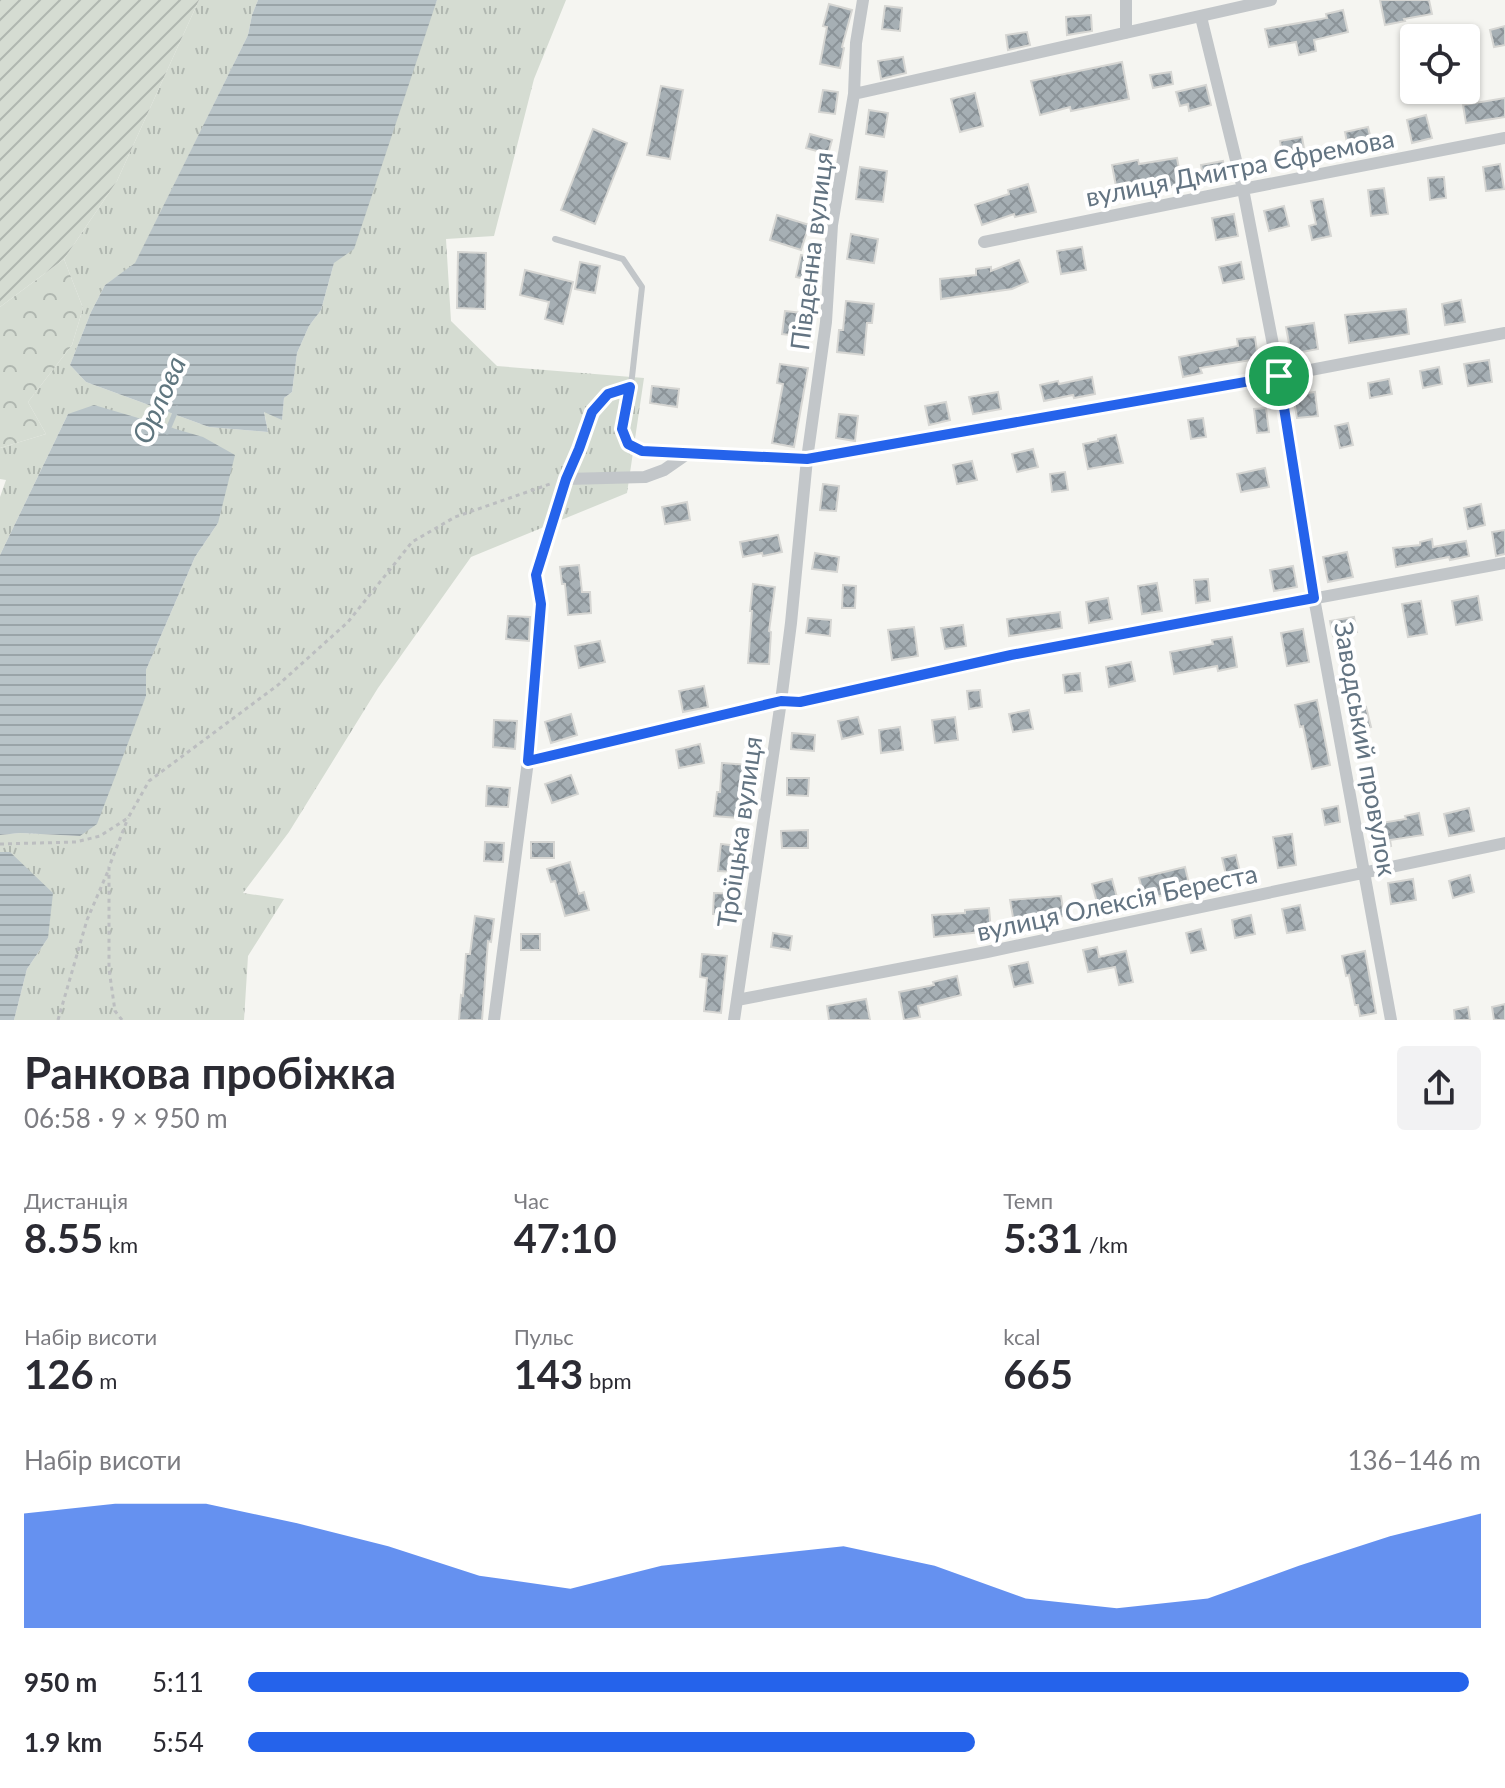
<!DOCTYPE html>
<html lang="uk">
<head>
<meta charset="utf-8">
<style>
  :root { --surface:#fff; --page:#f2f2f3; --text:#2b2b33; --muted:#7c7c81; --accent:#2563eb }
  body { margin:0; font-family:Lato,sans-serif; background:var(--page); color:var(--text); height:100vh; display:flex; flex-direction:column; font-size:30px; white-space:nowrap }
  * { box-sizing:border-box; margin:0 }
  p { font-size:26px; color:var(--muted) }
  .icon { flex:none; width:44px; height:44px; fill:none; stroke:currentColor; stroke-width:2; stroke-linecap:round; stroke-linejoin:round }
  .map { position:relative; height:1020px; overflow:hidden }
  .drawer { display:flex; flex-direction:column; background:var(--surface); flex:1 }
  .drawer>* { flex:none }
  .tools { position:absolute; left:1400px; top:24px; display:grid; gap:16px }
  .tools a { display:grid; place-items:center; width:80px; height:80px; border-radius:8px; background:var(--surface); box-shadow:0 2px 6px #0004; font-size:40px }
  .pin { position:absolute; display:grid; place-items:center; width:68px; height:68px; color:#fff; margin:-34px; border:4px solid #fff; border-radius:50%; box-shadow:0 2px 8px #0007 }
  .round { display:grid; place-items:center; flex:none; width:84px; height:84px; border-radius:8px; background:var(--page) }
  .summary { display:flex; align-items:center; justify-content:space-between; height:136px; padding:0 24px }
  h1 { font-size:44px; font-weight:700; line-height:60px }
  .figures { display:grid; grid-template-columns:repeat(3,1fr); gap:12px; height:136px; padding:8px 24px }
  .figures div { display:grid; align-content:center }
  .figures b { font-size:40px; font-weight:700 }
  .figures small { font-size:22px; font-weight:400 }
  .figures p { font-size:22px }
  .chart { height:224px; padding:16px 24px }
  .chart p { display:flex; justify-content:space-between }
  .chart svg { width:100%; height:144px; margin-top:8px; fill:var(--accent); opacity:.7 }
  ul { padding:0 24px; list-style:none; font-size:26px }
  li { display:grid; grid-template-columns:128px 96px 1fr; align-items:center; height:60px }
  li i { height:20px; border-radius:10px; background:var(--accent) }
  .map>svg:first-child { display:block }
</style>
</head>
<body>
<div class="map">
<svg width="1505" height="1020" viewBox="0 0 1505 1020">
  <defs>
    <pattern id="grass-tufts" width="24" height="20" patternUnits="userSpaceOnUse" patternTransform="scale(2)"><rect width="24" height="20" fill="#d5dcd2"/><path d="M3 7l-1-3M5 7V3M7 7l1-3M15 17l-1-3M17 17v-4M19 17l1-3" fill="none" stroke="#b0b7b0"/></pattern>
    <pattern id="forest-crowns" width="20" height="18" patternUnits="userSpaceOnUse" patternTransform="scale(2)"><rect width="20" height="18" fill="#d5dcd2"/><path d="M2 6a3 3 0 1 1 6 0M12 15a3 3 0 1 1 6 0" fill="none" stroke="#b0b7b0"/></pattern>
    <pattern id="garden-furrows" width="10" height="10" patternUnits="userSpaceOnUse" patternTransform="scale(2)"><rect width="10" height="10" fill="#d5dcd2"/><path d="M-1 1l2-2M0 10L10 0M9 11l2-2" fill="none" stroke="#b0b7b0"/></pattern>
    <pattern id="water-rules" width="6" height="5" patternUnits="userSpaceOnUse" patternTransform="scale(2)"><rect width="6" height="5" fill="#b9c4c8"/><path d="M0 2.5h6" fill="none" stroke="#9aa4a8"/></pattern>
    <pattern id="building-cross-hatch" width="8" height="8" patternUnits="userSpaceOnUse" patternTransform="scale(2)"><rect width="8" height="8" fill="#a6afb4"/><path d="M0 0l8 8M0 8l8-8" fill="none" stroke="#8b9398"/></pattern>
  </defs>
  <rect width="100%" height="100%" fill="#f5f5f1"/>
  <path fill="url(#grass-tufts)" d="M199,0H258L252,15L248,35L135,264L105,285L91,312L70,365L86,382L209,427L268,432L264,411L282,419L284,398L292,392L297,353L309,326L321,310L334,263L437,0H566L534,79L494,236L446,239L451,321L497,366L644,378L627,493L471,557L378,688L289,832L243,893L284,899L248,956L244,1020H14L27,969L48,938L10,852H0V835L20,833L79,836L146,696V670L195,557L218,523L68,414L0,555V497L6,480L0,479V448L46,434L28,402L72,345L83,308L64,259L117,181Z"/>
  <path fill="url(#forest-crowns)" d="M64,259L83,308L72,345L28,402L46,434L0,448V307Z"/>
  <path fill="url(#garden-furrows)" d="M0,0H199L117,181L64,259L0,307Z"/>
  <path fill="url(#water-rules)" d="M258,0H437L354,249L334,263L321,310L309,326L297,353L292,392L284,398L282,420L264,412L268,432L209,427L86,382L70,365L91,312L105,285L135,263L248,35L252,15Z
    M94,405L203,437L235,455L218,523L195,557L146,670V696L97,824L80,836L20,833L0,835V555L68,414Z
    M0,852H10L53,893L48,938L27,969L14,1020H0Z"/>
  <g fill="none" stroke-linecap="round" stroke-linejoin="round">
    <path stroke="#b9c4c8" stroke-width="5" d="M167,432L177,408"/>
  </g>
  <path fill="url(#building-cross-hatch)" stroke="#d6d6d3" stroke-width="2" d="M1380,0H1429L1432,14L1404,19L1405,21L1385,25Z
    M829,4L852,10L842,47L844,48L840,68L820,64L827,27L823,26Z
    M885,6L902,8L900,31L882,29Z
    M1343,10L1348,32L1314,40L1316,51L1299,55L1296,42L1269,47L1265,29L1327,18L1326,14Z
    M1091,15L1092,31L1067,35L1066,17Z
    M1505,26V45L1494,47L1490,30Z
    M1027,32L1030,45L1008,50L1006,35Z
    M903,57L906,73L881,79L878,61Z
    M1122,62L1129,99L1071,111L1070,107L1040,115L1031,81Z
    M1171,72L1173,84L1153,88L1150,75Z
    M1206,85L1211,105L1189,111L1188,104L1180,106L1176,92Z
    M661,86L683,90L670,159L647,155Z
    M823,90L838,92L835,114L819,112Z
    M975,93L983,126L960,132L951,99Z
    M1505,98V117L1466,123L1463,105Z
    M869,110L888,113L884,137L866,134Z
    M1426,115L1432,138L1412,143L1407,120Z
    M1368,127L1373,148L1349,153L1345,132Z
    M593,129L627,143L595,224L561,210Z
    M810,134L832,140L828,154L806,148Z
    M1302,137L1306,160L1284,164L1280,141Z
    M1177,158L1182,185L1118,197L1112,165L1138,160L1139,164Z
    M1223,161L1226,176L1204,180L1201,165Z
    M1500,164L1504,189L1486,191L1483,167Z
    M860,167L887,171L883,202L856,199Z
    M1444,177L1446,198L1430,200L1428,178Z
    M1028,184L1036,212L1015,217L1014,214L982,225L975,205L1009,194L1008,190Z
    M1384,188L1388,214L1371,216L1368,190Z
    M1323,199L1331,236L1312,240L1309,226L1316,224L1311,201Z
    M1284,206L1289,226L1269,231L1264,211Z
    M1234,214L1238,236L1216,240L1212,218Z
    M777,215L809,225L801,250L770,240Z
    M851,234L878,239L874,263L847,259Z
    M1082,247L1086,270L1061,274L1057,251Z
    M458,252L486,253L485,309L457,308Z
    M801,255L820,259L815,281L796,277Z
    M1019,260L1028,282L1012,289L941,299L940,279L976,275V269L991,267V271Z
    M580,262L600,266L595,293L575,289Z
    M1241,262L1244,279L1223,283L1219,267Z
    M525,270L573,282L563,324L545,319L549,302L520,295Z
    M1461,300L1465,322L1445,325L1442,304Z
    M846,301L874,304L872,323H867L864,355L837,352L839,330H843Z
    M1406,309L1409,334L1349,343L1345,315Z
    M785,311L811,314L808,337L782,334Z
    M1314,323L1318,349L1291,354L1286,327Z
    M1255,337L1258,359L1200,368L1202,373L1183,377L1179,357L1238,346L1237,339Z
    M1489,360L1492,382L1468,386L1464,364Z
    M780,364L808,368L794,447L772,443L783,384L777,383Z
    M1439,367L1442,384L1423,388L1420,371Z
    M1092,377L1095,394L1074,398L1073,395L1044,401L1040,385L1058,381L1059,384Z
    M1389,379L1392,394L1370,398L1368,383Z
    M652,386L679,389L677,407L650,403Z
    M998,392L1001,409L973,414L969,397Z
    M1315,392L1318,416L1297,418L1293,395Z
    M946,402L950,420L929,425L925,406Z
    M1266,408L1269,432L1257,433L1254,409Z
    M839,414L858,416L855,441L836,438Z
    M1203,418L1206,437L1191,439L1188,420Z
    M1348,423L1353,445L1340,448L1335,426Z
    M1116,435L1123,463L1088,469L1083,444L1098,441V439Z
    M1033,449L1038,467L1017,472L1012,454Z
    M972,461L977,480L957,484L953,465Z
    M1265,468L1269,487L1241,492L1237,474Z
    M1065,472L1068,490L1052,492L1050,474Z
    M823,484L839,486L836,511L820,510Z
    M687,502L690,520L665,524L662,507Z
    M1481,504L1485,525L1468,529L1464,508Z
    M1505,530V554L1496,556L1492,532Z
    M778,535L782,552L763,556L762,553L743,557L740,542Z
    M1432,539L1433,547L1466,541L1469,556L1450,560L1449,557L1396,567L1393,548L1420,545V542Z
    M1347,552L1353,577L1328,582L1323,557Z
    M815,553L839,557L837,572L812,569Z
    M579,565L582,592H590L591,613L568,615L565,584H562L560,567Z
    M1293,566L1297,587L1274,591L1270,570Z
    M1208,579L1210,601L1196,603L1194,580Z
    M1157,583L1162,611L1142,614L1138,586Z
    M753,584L775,587L769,631L771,632L769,664L748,663L752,611H750Z
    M843,585L856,586L855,608H842Z
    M1478,596L1482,620L1456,625L1452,601Z
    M1108,598L1112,619L1089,623L1086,602Z
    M1421,601L1427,634L1408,637L1402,604Z
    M1060,612L1062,628L1009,636L1007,619Z
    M508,616L530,617L529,641L506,639Z
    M1354,617L1357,632L1333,636L1330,621Z
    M808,618L831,620L830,636L806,633Z
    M963,625L966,646L945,649L941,628Z
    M914,627L918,656L892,660L888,630Z
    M1303,629L1309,662L1287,666L1281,633Z
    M1232,637L1237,667L1218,671L1217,666L1174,674L1170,652L1213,644L1212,640Z
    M600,641L605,662L579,668L575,646Z
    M1131,662L1135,681L1109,687L1106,667Z
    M1080,673L1082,691L1065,693L1063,675Z
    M704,686L708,707L683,712L679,691Z
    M980,690L982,707L969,709L967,691Z
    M1317,700L1330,765L1312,769L1303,726L1300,727L1295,705Z
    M1366,707L1371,727L1352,731L1348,711Z
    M1029,710L1033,729L1013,732L1009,714Z
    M571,714L577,735L551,743L545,722Z
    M858,717L863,734L842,739L838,721Z
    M955,717L958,740L935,743L932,720Z
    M494,720L517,721L515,749L493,747Z
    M900,727L903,750L881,753L879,730Z
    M792,733L815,735L814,751L791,749Z
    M700,744L704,763L679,768L676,750Z
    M722,763L749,765L747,794L753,795L751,819L714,816L717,792H720Z
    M571,775L578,794L552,803L545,784Z
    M787,778H809L808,796L787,795Z
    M487,786L510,788L508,807L486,806Z
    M1338,806L1340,822L1325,825L1322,809Z
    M1469,808L1474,831L1449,836L1444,814Z
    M1419,813L1423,835L1390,840L1391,846L1374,850L1369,825L1406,819L1405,816Z
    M808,830V848H782L781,831Z
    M1292,834L1296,865L1278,868L1273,837Z
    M485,842L504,843L503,862L484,861Z
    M531,842H554V858H531Z
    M721,844L738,846L736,872L718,871Z
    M1236,855L1241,876L1227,879L1222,858Z
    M570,862L579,894L584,892L589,910L565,916L555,881L551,882L547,869Z
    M1185,867L1190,888L1145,900L1139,878Z
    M1470,875L1474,892L1453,898L1449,881Z
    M1112,879L1118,901L1098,906L1092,884Z
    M1413,879L1416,900L1391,904L1388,883Z
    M714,893L735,894L734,915L713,914Z
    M1061,896L1064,916L1014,923L1010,900Z
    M1300,905L1305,930L1287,933L1282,909Z
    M989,908L991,931L934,937L932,915L965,913V910Z
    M1251,915L1255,934L1235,938L1232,920Z
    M475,916L494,919L491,942L488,941L482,1020H459L461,995L463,996L466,954H470Z
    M1201,929L1206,950L1191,953L1186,933Z
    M773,933L792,936L790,950L771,947Z
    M521,934H540V950H521Z
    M1097,947L1099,957L1126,951L1133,982L1119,985L1115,967L1088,972L1083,950Z
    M1365,951L1376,1013L1360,1016L1358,1005H1355L1349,975L1346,976L1342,956Z
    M702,954L727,956L721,1013L704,1011L707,978L700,977Z
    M1028,962L1033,983L1014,987L1009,966Z
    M957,976L961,995L918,1006L920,1017L904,1020L899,992L934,985L933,982Z
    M866,999L870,1020H829L827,1006Z
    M1505,1004V1020H1494L1492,1007Z
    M1468,1007L1470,1020H1455L1454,1010Z"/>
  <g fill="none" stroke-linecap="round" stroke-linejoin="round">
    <path stroke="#bcbec0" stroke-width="3" stroke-dasharray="4 4" stroke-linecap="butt" d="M572,465C584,439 587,400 619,391
      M0,844L76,842L100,836L128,818L149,781L278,685L348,622L412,542L455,517L550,484
      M58,1020L87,920L108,871
      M122,1020L115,1011L109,969V867L128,818"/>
    <path stroke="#c2c6c9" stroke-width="6" d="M555,239L623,259L642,287L632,377L622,429L628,444L642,451"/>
    <path stroke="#c2c6c9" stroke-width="12" d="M1126,0V33
      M1201,17L1243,189L1279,376L1314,598L1391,1020
      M854,94L1271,0
      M984,242L1243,189L1505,138
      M642,451L807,459L1279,376L1505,333
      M528,761L781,701L800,702L1011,655L1505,563
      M737,1000L987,952L1505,843
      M494,1020L528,761L541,604L536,575L566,479L645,477L664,470L687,454
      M734,1020L781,701L791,623L807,459L826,322L832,225L854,94L856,43L863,0"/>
  </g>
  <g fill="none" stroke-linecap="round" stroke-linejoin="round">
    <defs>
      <path id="route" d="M1279,376L1314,598L1011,655L800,702L781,701L528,761L541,604L536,575L566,479L579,449L592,412L608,394L630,387L622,429L628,444L642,451L807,459Z"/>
    </defs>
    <use href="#route" stroke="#fff" stroke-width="16"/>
    <use href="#route" stroke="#2563eb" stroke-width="10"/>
  </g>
  <g text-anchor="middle" stroke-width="8" stroke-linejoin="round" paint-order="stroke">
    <g font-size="26" fill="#637482" stroke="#fff">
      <text transform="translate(1240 168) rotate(-11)" y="9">вулиця Дмитра Єфремова</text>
      <text transform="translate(812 251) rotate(-83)" y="9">Південна вулиця</text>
      <text transform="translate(1365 749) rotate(80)" y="9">Заводський провулок</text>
      <text transform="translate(740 832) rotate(-82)" y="9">Троїцька вулиця</text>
      <text transform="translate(1117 903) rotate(-12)" y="9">вулиця Олексія Береста</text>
    </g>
    <g font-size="28" font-style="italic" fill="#5f767f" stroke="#fff">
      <text transform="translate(159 400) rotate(-66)" y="10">Орлова</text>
    </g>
  </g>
</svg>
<div class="tools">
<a><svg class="icon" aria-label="locate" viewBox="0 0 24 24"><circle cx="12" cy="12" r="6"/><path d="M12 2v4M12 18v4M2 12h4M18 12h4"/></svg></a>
</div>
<div class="pin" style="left:1279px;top:376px;background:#1e9e55"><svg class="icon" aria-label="arrive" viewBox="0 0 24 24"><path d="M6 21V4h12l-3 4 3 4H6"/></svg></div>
</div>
<section class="drawer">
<div class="summary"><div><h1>Ранкова пробіжка</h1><p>06:58 · 9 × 950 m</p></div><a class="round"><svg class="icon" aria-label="share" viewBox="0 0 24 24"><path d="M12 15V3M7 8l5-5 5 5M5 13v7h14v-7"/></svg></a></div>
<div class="figures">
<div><p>Дистанція</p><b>8.55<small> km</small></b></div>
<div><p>Час</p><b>47:10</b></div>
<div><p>Темп</p><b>5:31<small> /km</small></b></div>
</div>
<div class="figures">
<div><p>Набір висоти</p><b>126<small> m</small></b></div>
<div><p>Пульс</p><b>143<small> bpm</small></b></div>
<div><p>kcal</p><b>665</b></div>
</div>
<div class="chart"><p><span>Набір висоти</span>136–146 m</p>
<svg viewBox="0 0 160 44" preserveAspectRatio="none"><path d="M0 44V9L10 6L20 6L30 12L40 19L50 28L60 32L70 25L80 22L90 19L100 25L110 35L120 38L130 35L140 25L150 16L160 9V44z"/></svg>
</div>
<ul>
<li><b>950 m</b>5:11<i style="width:99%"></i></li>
<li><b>1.9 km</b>5:54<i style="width:59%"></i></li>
</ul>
</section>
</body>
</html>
